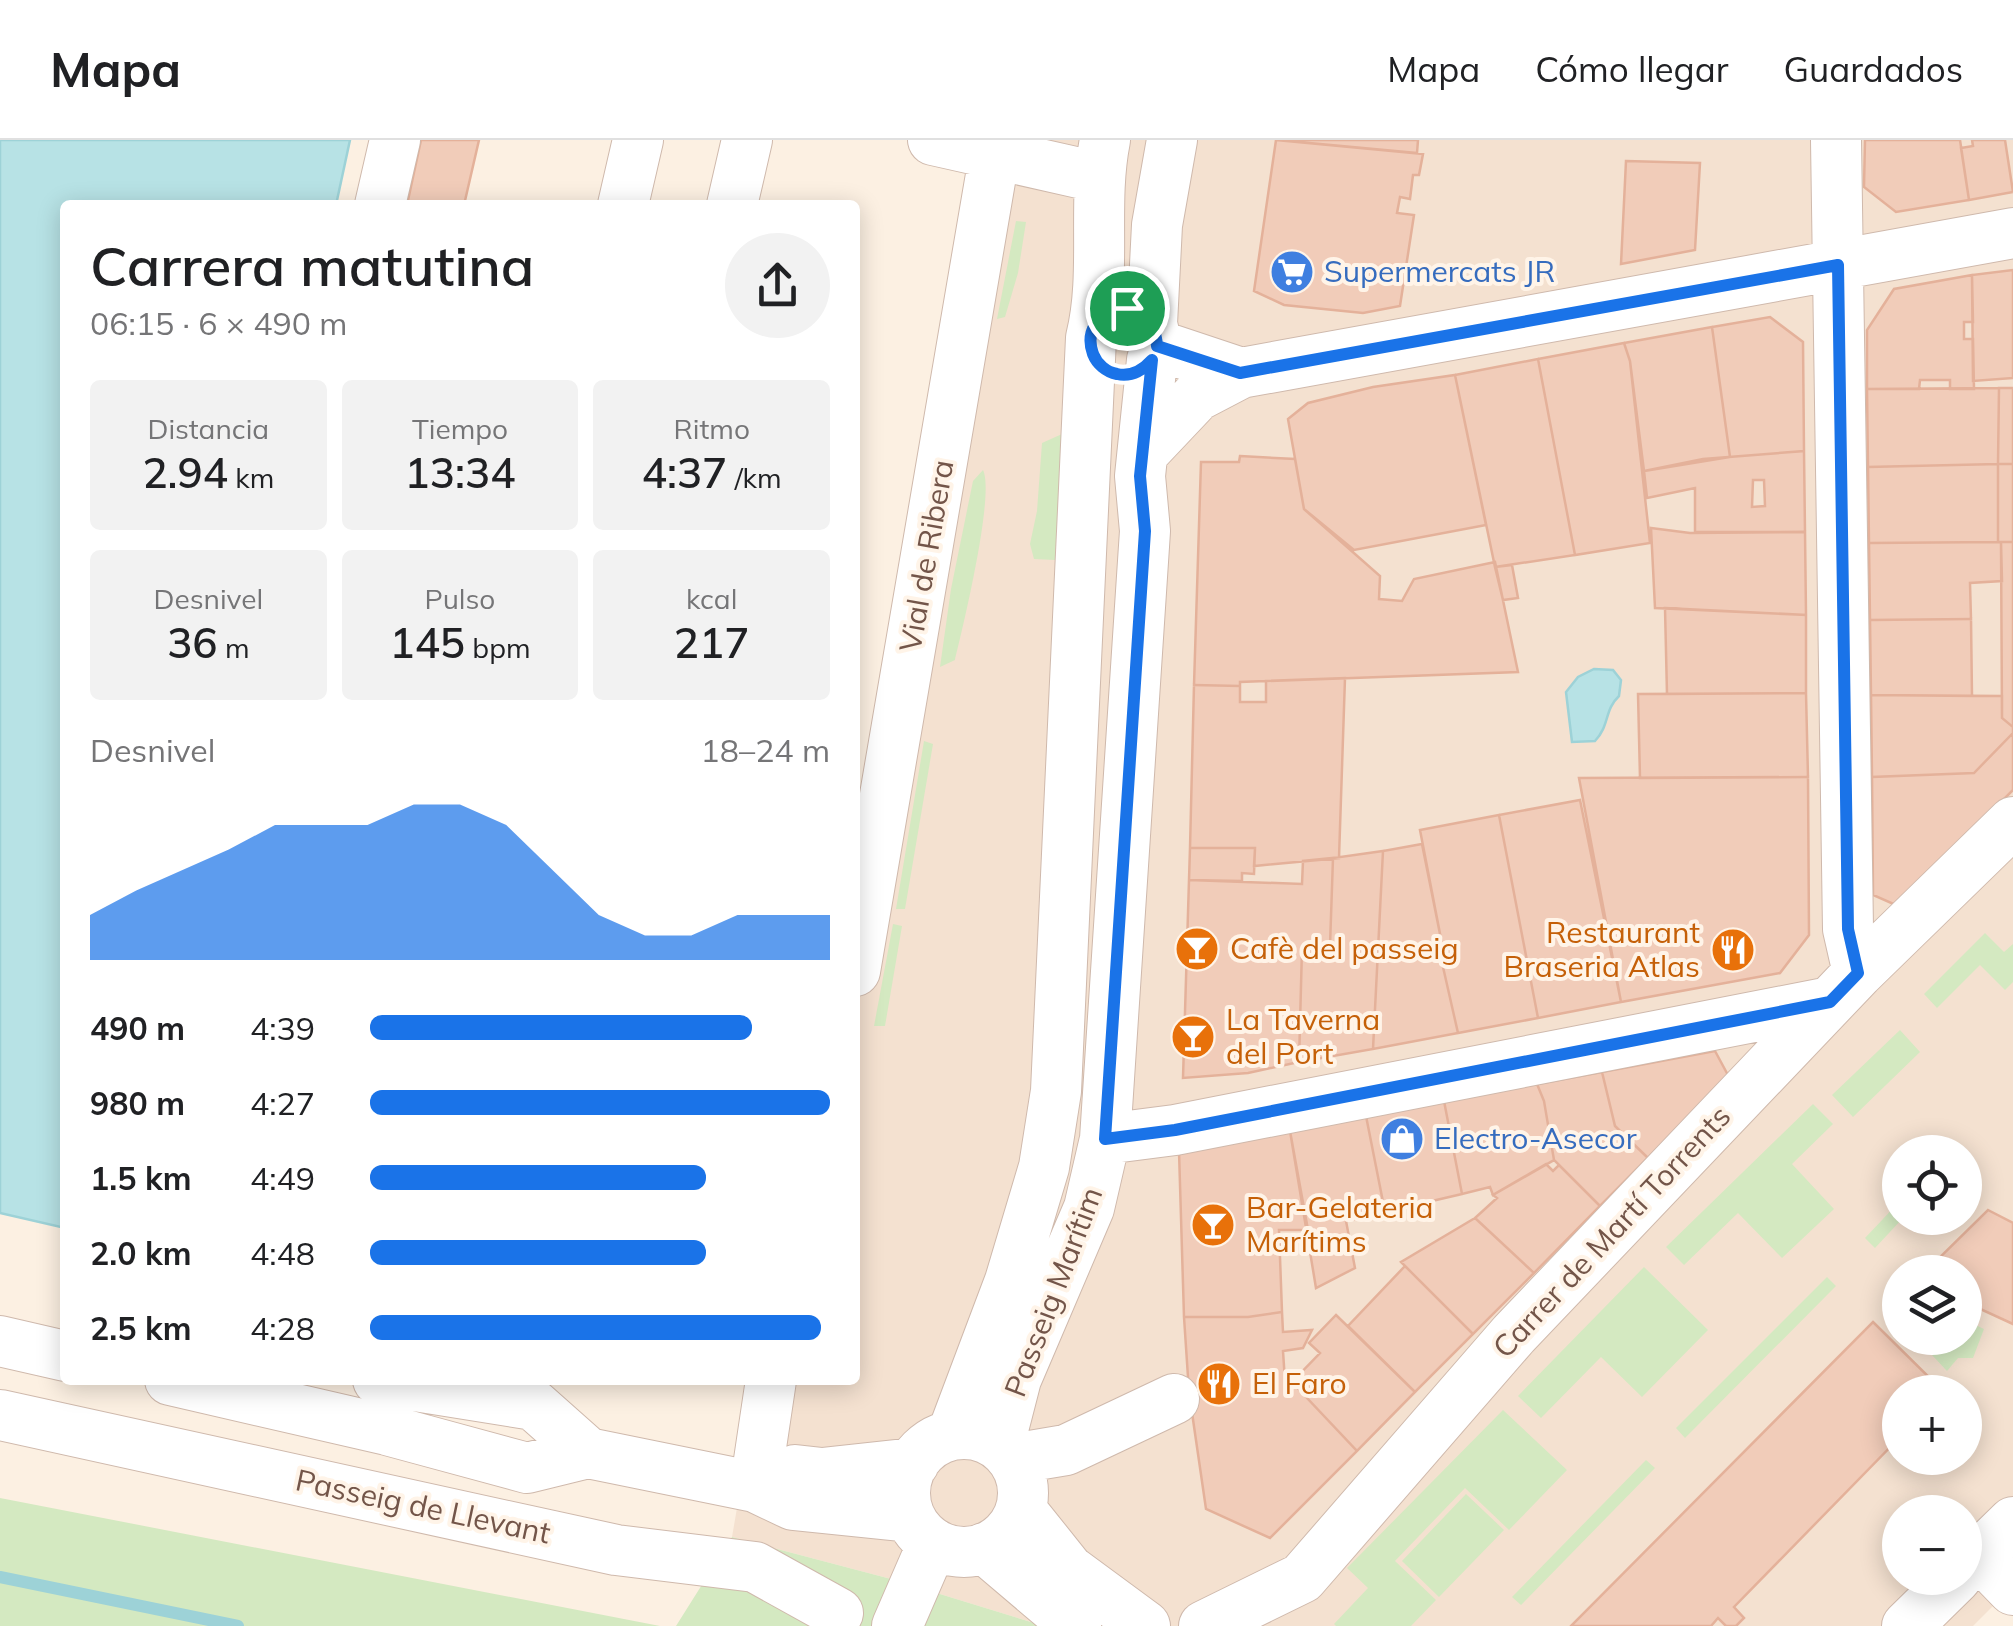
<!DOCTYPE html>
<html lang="es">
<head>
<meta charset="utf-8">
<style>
  :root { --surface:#fff; --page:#f2f2f2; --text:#202124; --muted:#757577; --line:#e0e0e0; --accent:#1a73e8 }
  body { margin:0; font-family:Mulish,sans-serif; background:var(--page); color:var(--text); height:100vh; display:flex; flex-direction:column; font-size:38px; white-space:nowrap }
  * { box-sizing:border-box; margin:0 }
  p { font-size:32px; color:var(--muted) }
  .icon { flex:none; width:55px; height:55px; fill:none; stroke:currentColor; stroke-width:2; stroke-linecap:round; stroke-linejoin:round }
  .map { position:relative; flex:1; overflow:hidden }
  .sheet { position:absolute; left:60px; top:60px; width:800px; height:1185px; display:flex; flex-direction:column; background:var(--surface); border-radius:10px; box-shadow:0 5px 25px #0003 }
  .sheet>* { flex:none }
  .fabs { position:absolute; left:1882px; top:995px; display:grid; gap:20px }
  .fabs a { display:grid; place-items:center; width:100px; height:100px; border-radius:50%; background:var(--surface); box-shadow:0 5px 25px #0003; font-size:50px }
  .pin { position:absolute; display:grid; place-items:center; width:85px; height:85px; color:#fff; margin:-42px; border:5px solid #fff; border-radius:50%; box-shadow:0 2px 10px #0007 }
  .round { display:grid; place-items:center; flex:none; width:105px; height:105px; border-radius:52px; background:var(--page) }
  .summary { display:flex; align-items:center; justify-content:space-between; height:170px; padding:0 30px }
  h1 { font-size:55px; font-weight:600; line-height:75px }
  .stats { display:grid; grid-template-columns:repeat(3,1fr); gap:15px; height:170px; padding:10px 30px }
  .stats div { display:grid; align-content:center; border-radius:10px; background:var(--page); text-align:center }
  .stats b { font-size:42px; font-weight:600 }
  .stats small { font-size:28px; font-weight:400 }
  .stats p { font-size:28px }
  .chart { height:280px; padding:20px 30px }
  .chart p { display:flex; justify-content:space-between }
  .chart svg { width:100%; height:180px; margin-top:10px; fill:var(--accent); opacity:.7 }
  ul { padding:0 30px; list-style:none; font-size:32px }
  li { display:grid; grid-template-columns:160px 120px 1fr; align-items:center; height:75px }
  li i { height:25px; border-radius:12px; background:var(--accent) }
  header { display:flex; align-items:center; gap:60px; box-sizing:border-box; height:140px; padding:0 50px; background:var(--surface); border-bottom:2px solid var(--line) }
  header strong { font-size:48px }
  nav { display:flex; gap:55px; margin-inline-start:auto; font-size:35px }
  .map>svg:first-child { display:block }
</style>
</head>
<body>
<header>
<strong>Mapa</strong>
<nav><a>Mapa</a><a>Cómo llegar</a><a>Guardados</a></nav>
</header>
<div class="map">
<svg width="2013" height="1486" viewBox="0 0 2013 1486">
  <rect width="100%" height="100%" fill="#fcf0e2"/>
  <path fill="#f4e1d0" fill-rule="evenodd" d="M974,0H2013V1446L1973,1486H1044L891,1439L732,1397L759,1240H855V682ZM1900,1012H1965V1078H1900ZM1900,1132H1965V1198H1900ZM1900,1252H1965V1318H1900ZM1900,1372H1965V1438H1900Z"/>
  <path fill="#d4e9c1" d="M1016,81L1026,82L1018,133L1005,177L997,179Z
    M1062,294L1055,420L1034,419L1030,404L1037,371L1042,303Z
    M983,330C995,354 963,487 955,520L940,527L951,449L973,341Z
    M924,601L933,604L905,769H896Z
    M893,784L902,786L885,886H874Z
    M1985,793L2004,812L2013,804V842L2005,850L1980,825L1937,868L1924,854Z
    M1900,890L1920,912L1853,977L1832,955Z
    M1813,964L1833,984L1792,1024L1834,1069L1782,1118L1738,1073L1684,1125L1666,1107Z
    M1900,1061V1078H1903L1875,1108L1865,1098Z
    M1644,1127L1708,1190L1642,1257L1601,1217L1541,1278L1518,1256Z
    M1827,1137L1836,1146L1685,1298L1676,1288Z
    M1965,1180L1984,1189L1973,1218H1958L1947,1231L1916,1198H1965Z
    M1503,1270L1567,1330L1509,1390L1465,1348L1395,1421L1436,1460L1411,1486H1336L1334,1484L1368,1448L1347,1428Z
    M1646,1320L1655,1328L1521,1465L1512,1457Z
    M1466,1354L1504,1390L1439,1457L1402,1421Z
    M0,1358L660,1486H0Z
    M732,1397L891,1439L1044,1486H676Z"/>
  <path fill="#b7e2e5" stroke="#9dd2d7" stroke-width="2.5" d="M0,0H350L336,65H65V1088L0,1073Z
    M1594,529L1613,530L1621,540L1619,556C1604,570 1610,585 1595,601L1572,602L1566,552L1578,537Z"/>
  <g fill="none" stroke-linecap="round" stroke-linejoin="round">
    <path stroke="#9dd2d7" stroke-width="12" d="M0,1437L238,1486"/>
  </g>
  <path fill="#f1ccb9" stroke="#e4b19a" stroke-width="2.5" fill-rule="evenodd" d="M421,0H479L464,65H407Z
    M1276,0L1423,14L1419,35H1413L1410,59L1400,57L1397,73L1414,75L1400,166L1363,173L1284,165L1254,151Z
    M1277,0H1418L1417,13Z
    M1865,0H1960L1969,60L1896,72L1864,47Z
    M1972,0H2005L2013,52L1969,60L1961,8L1973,6Z
    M1626,21L1700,23L1695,110L1621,124Z
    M2013,130V238L1973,241L1972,135Z
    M1972,135L1973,182H1964V199H1973L1974,249H1950V240H1920L1919,249H1867V190L1894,149Z
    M1770,177L1803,202L1804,311L1730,317L1712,187Z
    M1712,187L1730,317L1644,331L1630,221L1624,203Z
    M1624,203L1630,221L1650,403L1575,415L1538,219Z
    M1538,219L1575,415L1495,427L1455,235Z
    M1455,235L1486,385L1354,410L1304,369L1288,279L1308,263L1373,247Z
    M1999,248L1998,324L1868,327L1867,249Z
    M1999,248H2013V324H1998Z
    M1804,311L1805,392H1695V348L1647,358L1644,331L1703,319ZM1753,340H1764L1765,366L1752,367Z
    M1240,316L1295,319L1304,369L1380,436L1379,459L1402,461L1414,439L1495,422L1518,532L1240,542V546L1194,545L1201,322H1239Z
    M1998,324V402L1869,403L1868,327Z
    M1998,324H2013V402H1998Z
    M1651,388L1690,393L1805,392L1806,475L1655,468Z
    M2001,402L2002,441L1970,443L1971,479L1870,480L1869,403Z
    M2001,402H2013V587L2002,578Z
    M1512,425L1518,458L1503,460L1495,427Z
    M1665,468L1806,475V553L1667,554Z
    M1971,479L1972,556L1871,555L1870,480Z
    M1345,538L1339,718L1254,726L1255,708H1190L1194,545L1240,546V562H1266V541Z
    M1806,553L1808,637L1640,638L1638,554Z
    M1871,555L2002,556V578L2013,587V593L1974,633L1872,637Z
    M2013,593V650L1898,766L1873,755L1872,637L1974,633Z
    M1808,637L1809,795L1780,833L1621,862L1579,638Z
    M1580,660L1621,862L1538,878L1499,675Z
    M1499,675L1538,878L1458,893L1438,805L1442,804L1420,690Z
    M1422,704L1442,804L1438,805L1458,893L1373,909L1383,711Z
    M1190,708H1255L1254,734L1242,733V741L1189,740Z
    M1383,711L1373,909L1299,922L1302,808L1330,806L1333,718Z
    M1333,718L1330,806L1302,808L1299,922L1248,933L1183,938L1189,740L1302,744L1303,721Z
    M1715,911L1729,937L1648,1018L1615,986L1602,932Z
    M1602,932L1615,986L1648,1018L1600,1066L1554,1020L1544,961L1537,944Z
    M1537,944L1544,961L1554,1020L1493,1055L1490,1047L1462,1054L1444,961Z
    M1444,961L1462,1054L1385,1072L1366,976Z
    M1366,976L1385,1072L1346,1081L1355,1128L1316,1148L1290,991Z
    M1290,991L1308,1090H1279L1282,1172L1248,1177H1184L1179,1011Z
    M1546,1024L1553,1031L1559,1025L1600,1066L1534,1133L1475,1078L1497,1058L1493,1055Z
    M1988,1070L2013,1083V1184L1965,1162V1132H1925Z
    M1475,1078L1534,1133L1473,1194L1401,1122Z
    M1405,1126L1473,1194L1415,1252L1348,1186Z
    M1282,1172L1283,1192L1312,1190L1303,1208L1283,1211L1285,1241L1289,1239L1357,1311L1270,1398L1206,1369L1189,1252L1184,1177H1248Z
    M1336,1175L1415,1252L1357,1311L1292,1242L1320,1213L1309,1203Z
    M1873,1182L1944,1252H1900V1297L1734,1467L1744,1478L1736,1486H1726L1718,1478L1711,1486H1571Z"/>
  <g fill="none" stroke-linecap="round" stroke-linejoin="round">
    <defs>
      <path id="minor" d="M933,0L1097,37
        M1836,0L1848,789L1858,833
        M380,65L395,0
        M623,65L638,0
        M732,65L747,0
        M1157,205L1241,233L2013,93
        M1144,312L1197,256L1241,233
        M855,831L997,0
        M1105,999L1175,990L1830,862
        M0,1201L65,1216
        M170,1240L387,1290L527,1328L588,1313L755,1347L793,1365L910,1377
        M378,1240L534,1265L588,1313
        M0,1275L616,1410L755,1427L838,1473
        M905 1353a59 59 0 1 1 118 0a59 59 0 1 1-118 0Z
        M952,1295L1010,1141L1044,1027L1056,951L1091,198C1107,133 1092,65 1105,0
        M999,1305L1016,1239L1089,1068L1105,999L1145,391L1140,336L1152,220L1157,205L1152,184L1157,85L1172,0
        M1012,1319L1066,1310L1174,1259
        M755,1347L795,1330L822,1333L914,1323
        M755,1347L771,1240
        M1021,1370L1069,1430L1145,1486
        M984,1408L1076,1486
        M1979,1415L2013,1450
        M1965,1429L2013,1382
        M897,1486L933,1403
        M1204,1486L1302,1438L1514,1194L1858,833L2013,682
        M1907,1486L1956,1438"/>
    </defs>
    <use href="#minor" stroke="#cfb9ac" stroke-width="52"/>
    <use href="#minor" stroke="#fff" stroke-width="50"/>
  </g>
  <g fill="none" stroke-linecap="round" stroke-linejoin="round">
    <defs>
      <path id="route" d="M1838,125L1848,789L1858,833L1830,862L1175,990L1105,999L1145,391L1140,336L1152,220C1143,230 1131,237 1117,234C1106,232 1097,224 1093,214C1076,167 1153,145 1157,206L1240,233Z"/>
    </defs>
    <use href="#route" stroke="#fff" stroke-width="20"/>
    <use href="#route" stroke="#1a73e8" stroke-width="12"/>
  </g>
  <defs>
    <symbol id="supermarket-disc" viewBox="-11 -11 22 22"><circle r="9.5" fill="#3f7fe0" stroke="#fff4e8"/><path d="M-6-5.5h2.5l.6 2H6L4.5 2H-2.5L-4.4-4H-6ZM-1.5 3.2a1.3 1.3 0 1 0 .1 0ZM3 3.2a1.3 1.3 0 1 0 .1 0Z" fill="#fff"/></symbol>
    <symbol id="bar-disc" viewBox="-11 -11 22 22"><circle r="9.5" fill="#e8710a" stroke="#fff4e8"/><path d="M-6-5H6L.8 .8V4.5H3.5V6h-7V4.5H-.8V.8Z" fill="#fff"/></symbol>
    <symbol id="restaurant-disc" viewBox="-11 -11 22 22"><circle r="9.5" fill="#e8710a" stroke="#fff4e8"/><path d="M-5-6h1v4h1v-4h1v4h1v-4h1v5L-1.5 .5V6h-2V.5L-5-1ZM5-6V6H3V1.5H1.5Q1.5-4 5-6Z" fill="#fff"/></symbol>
    <symbol id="shop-disc" viewBox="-11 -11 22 22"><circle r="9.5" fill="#3f7fe0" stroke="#fff4e8"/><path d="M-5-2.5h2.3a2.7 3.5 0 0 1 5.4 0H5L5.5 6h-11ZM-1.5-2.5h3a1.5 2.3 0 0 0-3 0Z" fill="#fff"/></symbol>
  </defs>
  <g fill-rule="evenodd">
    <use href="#supermarket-disc" x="1267" y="107" width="50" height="50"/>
    <use href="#bar-disc" x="1172" y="784" width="50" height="50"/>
    <use href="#restaurant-disc" x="1708" y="785" width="50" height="50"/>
    <use href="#bar-disc" x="1168" y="872" width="50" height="50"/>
    <use href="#shop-disc" x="1377" y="974" width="50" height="50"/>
    <use href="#bar-disc" x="1188" y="1060" width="50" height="50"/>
    <use href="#restaurant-disc" x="1194" y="1219" width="50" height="50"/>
  </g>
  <g text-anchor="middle" stroke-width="8" stroke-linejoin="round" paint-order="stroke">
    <g font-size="30" fill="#366cbe" stroke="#fff4e8" text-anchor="start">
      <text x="1324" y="142">Supermercats JR</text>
      <text x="1434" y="1009">Electro-Asecor</text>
    </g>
    <g font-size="30" fill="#735549" stroke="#fff4e8">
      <text transform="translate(927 416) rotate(-80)" y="10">Vial de Ribera</text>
      <text transform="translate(1612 1092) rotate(-47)" y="10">Carrer de Martí Torrents</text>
      <text transform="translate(1054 1152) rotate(-69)" y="10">Passeig Marítim</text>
      <text transform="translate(423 1367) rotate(12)" y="10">Passeig de Llevant</text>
    </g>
    <g font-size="30" fill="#c56008" stroke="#fff4e8" text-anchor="start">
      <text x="1700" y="803" text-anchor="end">Restaurant<tspan x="1700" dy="34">Braseria Atlas</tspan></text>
      <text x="1230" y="819">Cafè del passeig</text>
      <text x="1226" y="890">La Taverna<tspan x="1226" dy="34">del Port</tspan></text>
      <text x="1246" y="1078">Bar-Gelateria<tspan x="1246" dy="34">Marítims</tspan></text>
      <text x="1252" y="1254">El Faro</text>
    </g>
  </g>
</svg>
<div class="fabs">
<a><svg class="icon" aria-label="locate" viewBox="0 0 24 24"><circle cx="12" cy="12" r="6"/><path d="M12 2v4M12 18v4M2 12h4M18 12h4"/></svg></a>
<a><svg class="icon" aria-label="layers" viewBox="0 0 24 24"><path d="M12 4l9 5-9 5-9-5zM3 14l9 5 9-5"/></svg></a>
<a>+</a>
<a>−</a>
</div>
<div class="pin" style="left:1127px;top:168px;background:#1e9e55"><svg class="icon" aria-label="arrive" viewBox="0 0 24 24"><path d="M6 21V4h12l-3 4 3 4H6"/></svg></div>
<section class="sheet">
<div class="summary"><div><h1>Carrera matutina</h1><p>06:15 · 6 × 490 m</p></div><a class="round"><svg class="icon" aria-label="share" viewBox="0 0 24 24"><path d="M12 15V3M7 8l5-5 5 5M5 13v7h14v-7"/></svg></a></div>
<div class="stats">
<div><p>Distancia</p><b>2.94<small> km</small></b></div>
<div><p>Tiempo</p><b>13:34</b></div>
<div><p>Ritmo</p><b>4:37<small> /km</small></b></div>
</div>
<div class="stats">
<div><p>Desnivel</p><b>36<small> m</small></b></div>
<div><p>Pulso</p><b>145<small> bpm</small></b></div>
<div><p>kcal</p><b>217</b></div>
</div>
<div class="chart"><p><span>Desnivel</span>18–24 m</p>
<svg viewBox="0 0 160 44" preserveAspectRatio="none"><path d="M0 44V33L10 27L20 22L30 17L40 11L50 11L60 11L70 6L80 6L90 11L100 22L110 33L120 38L130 38L140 33L150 33L160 33V44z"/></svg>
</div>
<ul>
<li><b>490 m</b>4:39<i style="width:83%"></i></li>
<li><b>980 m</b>4:27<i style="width:100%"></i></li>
<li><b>1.5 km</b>4:49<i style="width:73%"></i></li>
<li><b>2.0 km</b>4:48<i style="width:73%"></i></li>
<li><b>2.5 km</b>4:28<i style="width:98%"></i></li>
</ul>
</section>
</div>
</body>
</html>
